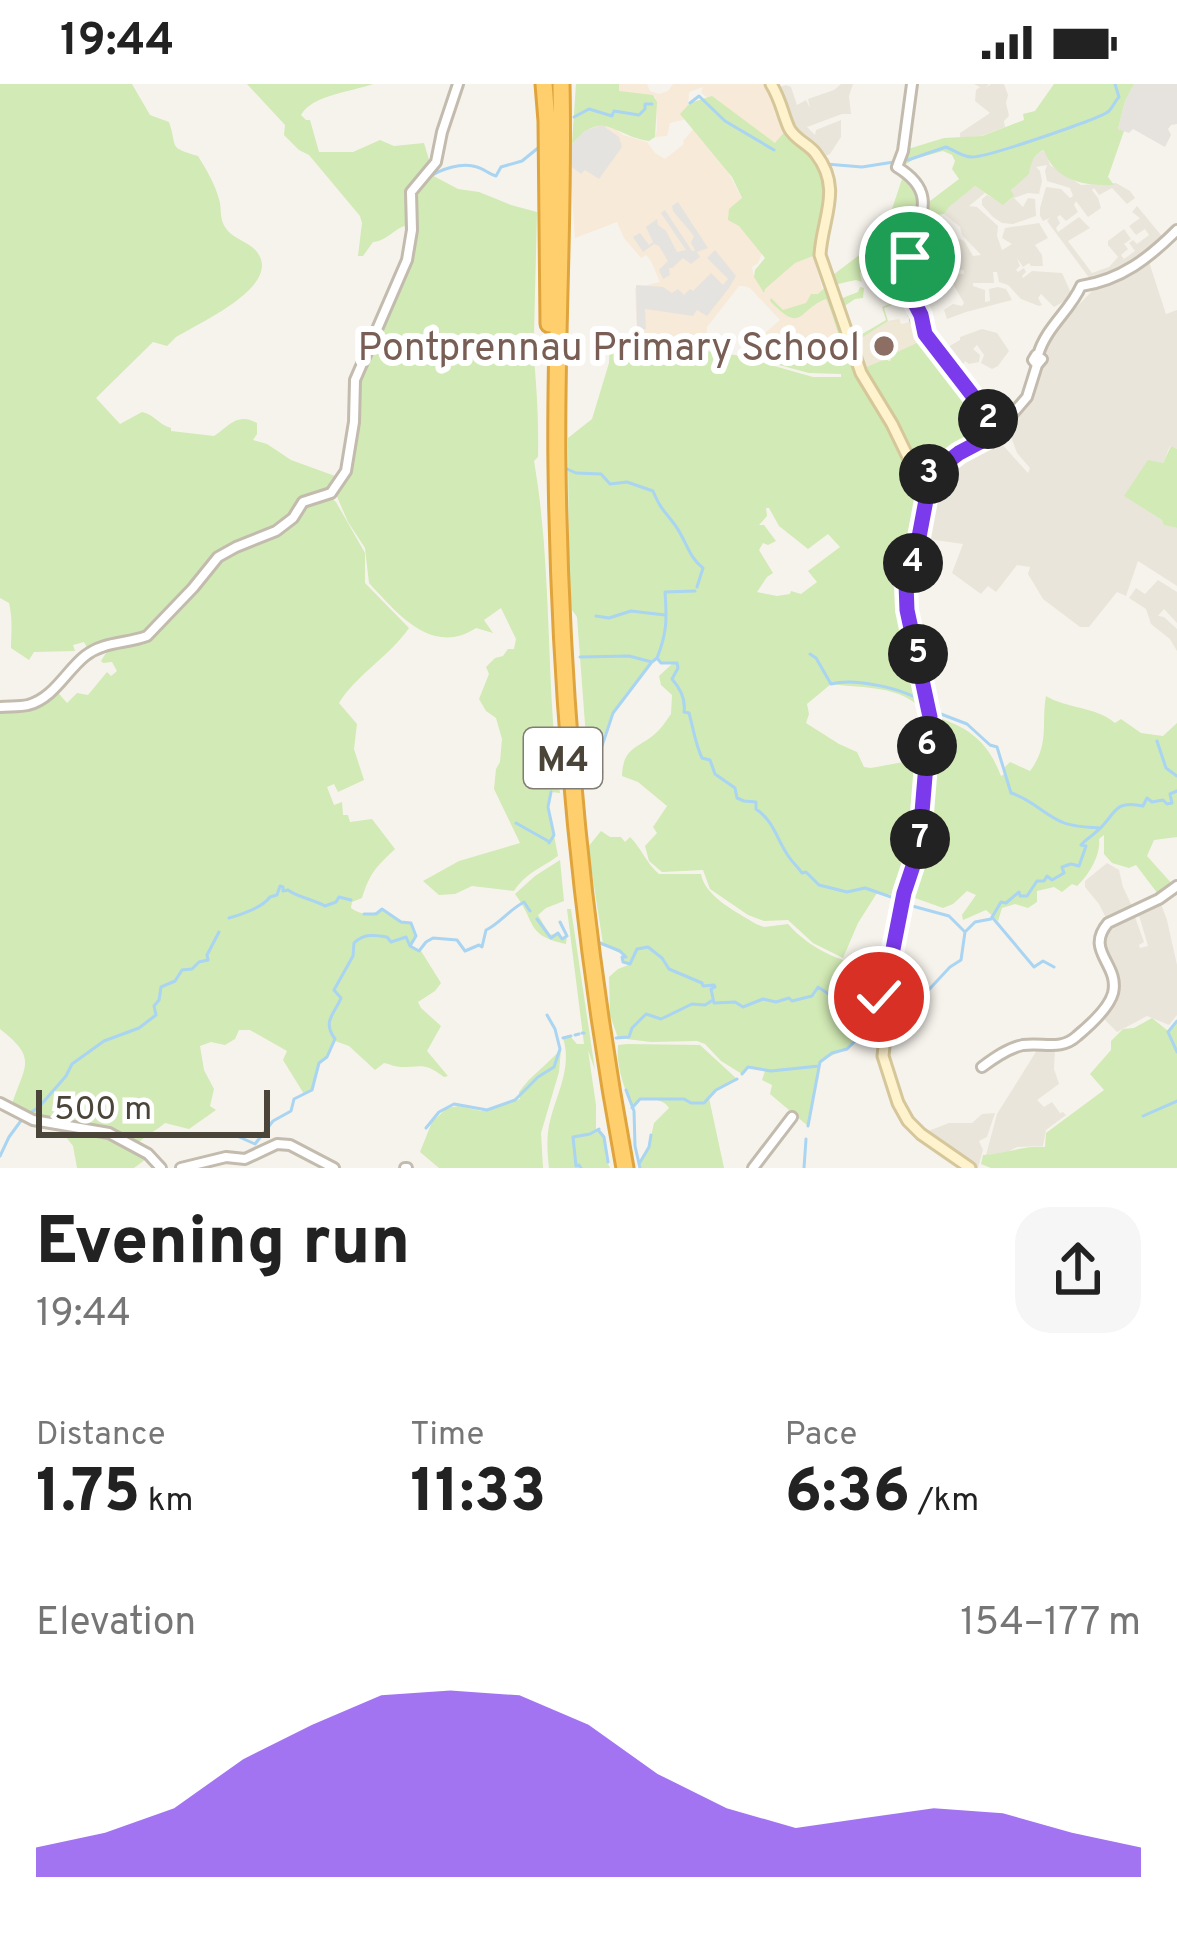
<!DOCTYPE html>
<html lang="en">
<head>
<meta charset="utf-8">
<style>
  :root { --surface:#fff; --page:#f6f6f6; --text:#222; --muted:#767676; --accent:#7c3aed }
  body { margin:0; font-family:Overpass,sans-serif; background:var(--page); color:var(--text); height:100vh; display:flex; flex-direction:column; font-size:45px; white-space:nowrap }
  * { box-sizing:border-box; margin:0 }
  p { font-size:39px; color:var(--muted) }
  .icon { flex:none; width:66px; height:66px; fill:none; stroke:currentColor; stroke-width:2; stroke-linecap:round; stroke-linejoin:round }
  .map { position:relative; height:1084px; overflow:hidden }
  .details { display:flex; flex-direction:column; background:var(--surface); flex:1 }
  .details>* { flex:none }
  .scale { position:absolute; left:36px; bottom:30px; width:234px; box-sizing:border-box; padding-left:12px; border:6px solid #4b4439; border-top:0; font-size:33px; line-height:42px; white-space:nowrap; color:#4b4439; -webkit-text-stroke:9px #fff; paint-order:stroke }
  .pin { position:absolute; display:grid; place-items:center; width:102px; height:102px; color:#fff; margin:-51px; border:6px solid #fff; border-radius:50%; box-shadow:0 3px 12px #0007 }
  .km { position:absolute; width:60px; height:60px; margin:-30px; border-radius:50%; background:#222; color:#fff; font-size:33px; line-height:60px; text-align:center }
  .round { display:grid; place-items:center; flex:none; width:126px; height:126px; border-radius:36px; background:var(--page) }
  .overview { display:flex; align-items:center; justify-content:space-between; height:204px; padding:0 36px }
  h1 { font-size:66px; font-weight:800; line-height:90px }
  .metrics { display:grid; grid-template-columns:repeat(3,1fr); gap:18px; height:204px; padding:12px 36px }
  .metrics div { display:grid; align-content:center }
  .metrics b { font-size:60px; font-weight:800 }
  .metrics small { font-size:33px; font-weight:400 }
  .metrics p { font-size:33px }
  .chart { height:336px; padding:24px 36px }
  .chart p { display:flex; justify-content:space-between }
  .chart svg { width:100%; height:216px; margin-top:12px; fill:var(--accent); opacity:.7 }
  .status { display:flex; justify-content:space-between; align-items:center; height:84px; padding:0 60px; background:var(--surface); direction:ltr }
  .status svg { height:33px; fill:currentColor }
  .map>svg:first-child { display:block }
</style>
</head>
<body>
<div class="status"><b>19:44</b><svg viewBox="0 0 49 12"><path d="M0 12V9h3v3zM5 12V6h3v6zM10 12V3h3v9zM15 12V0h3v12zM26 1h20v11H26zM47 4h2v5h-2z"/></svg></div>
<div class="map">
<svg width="1177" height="1084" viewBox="0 0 1177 1084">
  <rect width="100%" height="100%" fill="#f6f3ec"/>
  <path fill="#eae5da" d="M841,0H853L849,12L851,30H842L807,43L815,51L816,46L841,36V53L830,70L823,73L804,57L790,39L777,4L786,1L791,3L797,21L806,16L810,24L808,15L834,6Z
    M974,0H989L985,4L991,0H1004L1008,11L1006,19L1009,32L1004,37L1005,43L981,52L960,54V49L990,29L975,17L976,6L980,3Z
    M1045,66L1050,81L1081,101L1116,99L1130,107L1135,114L1127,120L1112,104L1099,111L1094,104L1092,106L1098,114L1101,124L1088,133L1076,117L1074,121L1078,128L1066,137L1060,131L1057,133L1060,139L1056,144L1058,148L1079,133L1090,144L1068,157L1092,189L1109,183L1118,173L1108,161V157L1124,145L1131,155L1124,160L1128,165L1121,171L1124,175L1135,167L1129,159L1133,156L1137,160L1149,151L1145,145L1136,151L1129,142L1140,134L1132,128L1137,122L1161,151V157L1121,184L1090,195L1047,137L1050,134L1043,137L1040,132V124L1046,103L1061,105L1070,114L1073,112L1070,104L1047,97L1045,87L1047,81L1036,83L1040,87L1042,97L1039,110L1028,109L1014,114L1023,123L1028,114L1035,115L1036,132L1013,140L1002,139L993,133L982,121V115L987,111L1004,120L1013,113L1011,106L1016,100L1029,90L1031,77L1038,69Z
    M975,102L985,109L969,122L977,123L998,142L997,152L1002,166L1012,160L1002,154L1005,144L1039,139L1048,154L1035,161L1042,171L1043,182H1031L1029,179L1023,183L1017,174L1020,182L1016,186L1018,188L1024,184L1026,188L1022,192L1023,194L1032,187L1062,189L1071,209L1063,218L1054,223L1041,210L1038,214L1042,221L1039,222L1021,215L1008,201L999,198L997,188H993L994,199H973V202L985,206V218L990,217L989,205L998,203L1006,205L1012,216L966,228L947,235L944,226L953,220L962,222L964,219L948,191L964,190V186L948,185L946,161L960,155L964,157L973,172L981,171L962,151L960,143L944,130L949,122Z
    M1148,175L1166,230L1177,226V365L1170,362L1163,379L1125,412L1162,436L1165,441L1177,444V502L1138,477L1126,512L1117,508L1089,543H1080L1043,515L1028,490L1030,483L1017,481L996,508L988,502L981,510L952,489L963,460L921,454L931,397L935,391L991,357L1001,359L1028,389L1030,384L1017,369L1010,350L1013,338L1026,321L1047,274L1043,265L1051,249L1096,203L1129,190Z
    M982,245L997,249L1009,267L998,282L992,285L981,279L984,271L977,261L973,265L980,271L979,278L969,280L965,277L961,284H957L941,267L960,256V253Z
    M1158,496L1177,508V539L1164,525L1158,532L1164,533L1177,545V567L1170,555L1151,540L1146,525L1129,514L1136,504L1145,510Z
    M1107,779L1119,786L1123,803L1132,822L1106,834L1099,820L1085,803V797Z
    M1160,817L1167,836L1177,881V931L1169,941L1147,932L1117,948L1102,933L1115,913L1118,900L1102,861L1105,848L1112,841L1134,830L1144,858L1139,861L1140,864L1148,862L1138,828Z
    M1039,963L1055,965L1054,985L1059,1000L1037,1016L1044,1023L1052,1018L1060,1029L1063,1028L1066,1031L1046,1046L1043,1062L1017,1063L1003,1070L986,1071L997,1030Z
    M995,1029L987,1053L979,1057L983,1066L978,1084H973L923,1049L949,1039H972L982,1030Z"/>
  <path fill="#f7ead8" d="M615,0H647L650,7L659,10L668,7L673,0H768L788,46L776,63L701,9L703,3L689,8L687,35L670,39L667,52L655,53L657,45L656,14L653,11L635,12L617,8Z
    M602,39L613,43L623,51L647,58L655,69L665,75L684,60L683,57L695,43L724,80L742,115L739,142L762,169L758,179L752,183L754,193L813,172L824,211L829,213L854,284L847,275L817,276L768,267L765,249L780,236L750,204L744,202H739L707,243L706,264L633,255L637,245L635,204L660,198L651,177L646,171L641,174L624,154L617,138L575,154L570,85L572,60L590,42Z"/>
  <path fill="#e6e2dd" d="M1134,0H1177V40L1171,41L1168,45L1171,51L1165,63L1133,45L1129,49L1118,45L1125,17Z"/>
  <path fill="#efe8d6" d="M899,235L901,240L910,238L917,240L926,257L864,289L850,257L887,237Z"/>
  <path fill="#d2eab5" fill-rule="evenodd" d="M0,0H132L150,31L169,38C178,64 167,63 198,72C206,85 215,100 219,115C222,124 219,134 225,143C233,157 253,157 260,173C275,205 199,239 176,253L167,262L153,258L96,314L120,340L142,328C154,330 159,341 171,344V347L214,352C229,342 237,328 257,339V350L253,356L267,360L291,376L335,392L329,412L336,418L365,469V499L409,544C389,573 358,589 339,619L357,640L354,665L364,696L338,708L334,700L327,703L334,721L342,718L343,731H348L350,738L372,735L395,765C375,784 370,789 362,814L352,818L351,824C360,831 373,832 382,825L401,838L411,839C418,849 415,854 411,863L421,867L441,899L435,907L418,918L421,924L441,942L427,967L448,992L444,993C424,978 423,983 401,983C395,983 390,980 384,979L375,986L349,962L335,957L325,976L319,979L312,1006L304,1010L283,976L287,967L250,946H239L235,955L225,961L211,958L200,962L204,986L214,1005L210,1022L216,1026L189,1045L165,1039C155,1048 145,1051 135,1062C97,1038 49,1046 12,1020C25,980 38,975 0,945V627L33,621L55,605L67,619L77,609L88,611L107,588L111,592L117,587L112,578L103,579L101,577L106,569L104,563L90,569L84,558L73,561L75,567L34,568L29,576L11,564C11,548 13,536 9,519L0,514Z
    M247,0H373C351,8 312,11 301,31L306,36H310L319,68H353L380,56L394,62L424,59L430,79L428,89L458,105L479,108L511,121L537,128L534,251H500L492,257L532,253C536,294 539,332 538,373L534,377C553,486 545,600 560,709L551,708L548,720L558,772C540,785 527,788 514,807L472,802L455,810L439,811L423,797L459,777L520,759L494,705L496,685L500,678L502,655L496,634L486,627L479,615L489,590L486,583L495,574L503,572L508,565H514L516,555L501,524L484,536L493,549L476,544C432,573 397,529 369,499L365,464L348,438L335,408L345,391L354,346L348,339L351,292L398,191L409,145L404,142C392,147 386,157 373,158L363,172H358L362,139L360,132L309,71L299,66L284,51L285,41Z
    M576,0H619V7L653,11L657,18L655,53L649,57C612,51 603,24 572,60Z
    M1054,0H1134L1125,17L1118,45L1124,47L1108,93L1114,101C1086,102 1055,98 1044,66C1033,70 1031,79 1029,90L1011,106L1014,112L1003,121L975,102L950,122L944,130L936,131L927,138L934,150L923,145L927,122L924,102L930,117L959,95L952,85L955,77L952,71L943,67L914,75L903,82L908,65L944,54L982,52L1024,36L1023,30L1035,27Z
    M712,12L775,59L786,46C838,96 836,105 813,172L795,179L765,205L764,209L754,193L755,186L765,174L739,142L728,136L729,125L742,114L732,93L680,30L690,19Z
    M900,88C927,115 920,126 910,160C890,158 875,179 860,189L862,198L856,196L833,201L840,215L858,208L860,203L864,204L863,214L855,215L840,225L852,256L886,236L882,223L904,215L901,203L896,204L895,201L901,197L902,191H906L908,215L884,224L888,237L855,258L864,284L886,275L889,277L891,276L889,272L919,258L916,242L909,238H915L925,251V258C944,276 988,325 986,352L947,373L944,371L945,377L922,398L924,410L906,514L900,521L907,526L926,628C898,600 866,605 831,600L807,620L809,630L806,639L839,660L857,668L864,683L871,684L925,674L916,769L900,816L893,811L877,809L858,839L843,874L813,859L788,836L764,837L748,831L710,805L703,786L662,788L649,777L645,762L657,749L653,743L667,722L638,698L622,692C623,660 641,665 659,646C664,641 667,635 671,630L672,611L661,601L659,592L672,580H662L656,575C644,586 615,621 609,637C603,653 602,667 588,680L577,533L572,526L569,509L568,354L592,335L609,279L610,259H650L735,271L813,293H841V290L809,289L764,277L761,266L767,262L769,267L808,273L811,271L817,277L845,274L849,280L852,278C839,262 836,236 826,215C797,226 803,251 770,217L771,214L783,226L806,219L811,210H818L829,200V194L883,153L873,141L887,133L892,125L902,95L896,90ZM766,424H769L779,442L808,465L828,450L840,463L808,487L817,498L801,510L791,507L790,510L777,512L757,508L767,493L773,489L759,466L763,459L768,461L776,457L764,441H759L767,432Z
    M1171,362L1177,365V444L1164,441L1162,436L1124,412L1148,376L1163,379Z
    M1046,612C1067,625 1095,622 1115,639L1121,635L1141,649L1163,652L1177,639V753L1154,756L1147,772L1173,801L1158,810L1136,781L1129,784L1112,779L1104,770V751L1099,755C1101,771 1089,791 1077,802L1072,800L1062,808L1054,803L1037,807V818L1028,824L1015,820L1002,824L998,837L986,826L963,836L962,831L976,811L967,807L953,820L943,824L915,814L913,809C923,780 934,748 932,717C931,689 929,660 936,633C970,644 988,658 1001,692L1005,690V683L1010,678L1030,687C1050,660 1041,641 1046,612Z
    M601,747L610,753H621L625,758L630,753C642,765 646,779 659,790H701C705,813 737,828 756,840L764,843L788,840C812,867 842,878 876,885L879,878L884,881L882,932C869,941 861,954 849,963C840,969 829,971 820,979L808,1042L770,1010L772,1001L762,996L765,987L748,983L742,990L721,977L705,960L697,957L651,958L618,954L610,931L609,893L618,885L631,880L623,878L625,872L603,860L588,763Z
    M560,776L564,817L546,824L538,831L550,851L558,849L563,855L567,852L566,860C525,851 537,839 515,810L535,792Z
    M567,825H571L595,986L588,966L596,1021V1045L604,1053L606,1076L610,1084H549C547,1066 546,1051 551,1033C558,1007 572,982 563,954L569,951L577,960H584Z
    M1152,934L1168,947L1177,937V1084H991L981,1080L983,1071C1005,1070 1024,1061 1045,1063L1046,1049L1104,1006L1090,990L1111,966V957L1123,945L1134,944Z
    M627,960L700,961L737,995L716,1006L709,1014L724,1084H641L640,1079L649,1062L654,1039L669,1024C664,1015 650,1014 641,1015L633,1024C624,1004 616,982 618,961Z
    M561,965L559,988L541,1049L543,1084H439L420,1068L432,1038L447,1024L459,1022L481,1027L520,1015L519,1008C531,991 547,981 561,965Z
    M59,1044L116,1054L146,1071V1075L134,1084H77L73,1062Z"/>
  <path fill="#e5e3e0" d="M602,41L619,53L622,63L599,95L585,86L581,90L572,83V60L584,47Z
    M678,118L708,164L697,168L700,173L691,180L683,174L672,184H669L670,191L663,195L659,186L668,177L659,162L654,160L643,168L633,153L640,149L649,161L653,158L646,143L657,135L658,141L666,147L677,168L686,166L661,129L665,126L692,167L695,166L691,159L694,152L673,127L672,122Z
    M715,166L736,192L729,204L707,232L697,226L693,232L645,225L646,245H637L636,201L663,203L672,209L678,205L684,211L690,205L693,207L711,189L723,201L728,195L707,174Z"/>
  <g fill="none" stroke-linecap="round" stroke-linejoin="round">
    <path stroke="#a9d4f2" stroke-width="3" d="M690,19L699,12L725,37L774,66
      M574,33L589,25L612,32L614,27L639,31L645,25V20H652
      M908,76L946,63C954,66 962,73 972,73C989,73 1104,33 1109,27C1113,23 1115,17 1119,13L1115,0
      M826,80L862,83L894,78
      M428,94C440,85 462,78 477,83C484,85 489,90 496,92L501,83L522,77L538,64
      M567,385L576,389L601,390L610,400L627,398L653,407C661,426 664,426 675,441C686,456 689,474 703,484L697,503
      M596,532L609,534L631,527L665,531
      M810,570L816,574L831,600C854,594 908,604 926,621
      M580,573L629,572L652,578L657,574L661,579H677L678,584L672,595C679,603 686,615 684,628L689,629C693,643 695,659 702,674L710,676L715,690L735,704L737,714L744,717L756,718V725C775,738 777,757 789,773C793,779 798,783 802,789L806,788L819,801L847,808L865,804L897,815
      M657,574C667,549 667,536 665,508L695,507
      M933,627L967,640L990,661L997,663L1011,709C1033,716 1043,730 1062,738C1072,743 1088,743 1100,744
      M1157,657L1166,684L1177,692
      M595,676L602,688L598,694
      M588,680L602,662L613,629L651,579
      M516,739L548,757
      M549,759L554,751L548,723L551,708
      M905,820L949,832L965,848L975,838L991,835L1001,818L1006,819L1019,808L1020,812H1027L1037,797H1044L1047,792L1052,796L1064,789L1062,783L1071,780L1079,782L1086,762L1081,761C1085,756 1091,753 1096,748C1116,732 1112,715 1143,722L1147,714L1152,718L1163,716L1167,720L1172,719L1170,710L1177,707
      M364,830H376L382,825L401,838L411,839L416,852L410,862L419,867L426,858L433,854L457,856L465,867L479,861L482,863L486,846C499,840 509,826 524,818L530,827
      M992,833L1034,883L1043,877L1054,883
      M229,834C243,830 262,824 270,813L277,811L280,802L283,803V807L288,806C299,814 313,815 325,822L336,818L339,813L351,816
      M537,835L551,854L558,849L562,855L567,852
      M560,838L567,852
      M600,859L620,867L626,873H622L623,878L630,880L637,865L648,863L662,874L669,885L702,899L703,902L714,901L715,903L711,905L714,919L735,918L743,923L763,915L776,918L789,914L792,917L812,912L818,903L853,926L858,924L865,929L874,927L880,932L894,928L901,933L902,928L909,927L950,883L961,876L965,848
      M1177,937L1168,948L1177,968
      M582,949H584
      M575,951L579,950
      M563,954L571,952
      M616,954L629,953L632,944L646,930L661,935L692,920L705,921L713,916
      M742,990L748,983L771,987L819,982
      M626,1006L634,1027L635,1062L640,1084
      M632,1024L640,1015H684L691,1019H704L716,1006L737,995
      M1143,1032L1177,1017
      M808,1042L820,978L832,969L847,965L880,933
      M426,1044L439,1028L454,1020L487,1026L515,1016L538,993L554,983L560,965L555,945L547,931
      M599,1047L604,1053L608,1078
      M237,1052L255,1060L273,1037L291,1027L294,1015L312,1006L319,979L327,973L335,955C322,937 334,931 341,914L334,906L353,872L354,859C364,849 375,851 387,853L391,858L406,853L410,862
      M0,1072L9,1053L23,1034L39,1023L66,992L72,980L104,957L139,944L156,931L154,922L159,916L161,903L175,897L182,886L192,885L199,878L208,876L207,871L219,848
      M639,1080L649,1063L651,1051
      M581,1084L579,1081L576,1082L573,1053L590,1050L599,1045
      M804,1084L806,1055"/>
    <defs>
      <path id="tertiary" d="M912,0L903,67L897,83C945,112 912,140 909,180C907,197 912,213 914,229
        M916,235L932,262L963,297L993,342
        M1036,271L1042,275L1037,281L1033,276Z
        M1038,271C1046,243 1070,227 1081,202C1121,196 1149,174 1177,146
        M991 346a7 7 0 1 1 14 0a7 7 0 1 1-14 0Z
        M1002,342L1027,313L1037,281
        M925,394L961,368L993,351
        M0,623C9,622 19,623 28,621C54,614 66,587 85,572C104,557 126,560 147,552L193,504L218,473L236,463L276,447L293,434L303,418L331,409L346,387L354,338L355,296L407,176L412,146L411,108L436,78L442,48L458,0
        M982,983C994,974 1008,964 1023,961C1043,958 1061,967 1077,952C1089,942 1109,924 1113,909C1120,880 1084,867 1108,839L1159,815L1177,802
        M0,1019L33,1036L109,1049L148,1070L161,1084
        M181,1084L226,1073L245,1075L277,1060L290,1061L334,1084
        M405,1084H407
        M753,1084L792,1033"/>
      <path id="secondary" d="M771,0C781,16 782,28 789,44C795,56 809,60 816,70C843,105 822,134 820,171L861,289L892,340L908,373L917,388L925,394L926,416L906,508L907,526L929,624V645L919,764L904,810L892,870L879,905L886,943L883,972L898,1019L908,1037L921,1050L970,1084"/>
      <path id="motorway" d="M544,0L547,37L549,240
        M561,0C564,128 555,256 557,384C560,619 582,853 625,1084"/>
    </defs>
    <use href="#tertiary" stroke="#c2bbae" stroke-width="14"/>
    <use href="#secondary" stroke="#d6c79b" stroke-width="15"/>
    <use href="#motorway" stroke="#e0a43c" stroke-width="21"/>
    <use href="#tertiary" stroke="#fff" stroke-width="8"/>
    <use href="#secondary" stroke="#fff3cd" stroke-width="9"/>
    <use href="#motorway" stroke="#ffcf6e" stroke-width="15"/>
  </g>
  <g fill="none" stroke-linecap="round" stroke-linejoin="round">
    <defs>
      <path id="route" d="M879,913L892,870L904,809L919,764L930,633L907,526L906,500L916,469L926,416L925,395L959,369L993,351V342L976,316L925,250L921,231L911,212L910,173"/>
    </defs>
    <use href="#route" stroke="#fff" stroke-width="24"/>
    <use href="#route" stroke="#7c3aed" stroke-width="15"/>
  </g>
  <circle fill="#8d6e63" stroke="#fff" stroke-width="4.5" cx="884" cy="262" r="12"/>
  <g text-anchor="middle" stroke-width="12" stroke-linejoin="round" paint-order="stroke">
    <rect fill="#fff" stroke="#817c74" stroke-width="3" x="524" y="644" width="78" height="60" rx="9"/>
    <g font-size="36" font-weight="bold" fill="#4b4439">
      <text x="563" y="687">M4</text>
    </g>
    <g font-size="39" fill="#785e54" stroke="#fff" text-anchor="end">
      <text x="860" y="276">Pontprennau Primary School</text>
    </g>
  </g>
</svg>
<div class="scale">500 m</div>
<div class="pin" style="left:910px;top:173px;background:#1e9e55"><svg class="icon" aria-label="arrive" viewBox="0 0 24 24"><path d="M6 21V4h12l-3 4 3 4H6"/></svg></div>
<div class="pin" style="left:879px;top:913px;background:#d93025"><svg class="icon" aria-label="check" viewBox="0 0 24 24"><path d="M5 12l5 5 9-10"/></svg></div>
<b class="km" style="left:988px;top:335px">2</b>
<b class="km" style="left:929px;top:390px">3</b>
<b class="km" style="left:913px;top:479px">4</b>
<b class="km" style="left:918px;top:570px">5</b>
<b class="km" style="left:927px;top:662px">6</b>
<b class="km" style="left:920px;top:755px">7</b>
</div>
<section class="details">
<div class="overview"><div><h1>Evening run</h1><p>19:44</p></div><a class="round"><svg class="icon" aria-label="share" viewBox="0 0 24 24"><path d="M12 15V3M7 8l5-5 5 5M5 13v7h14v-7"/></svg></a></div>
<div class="metrics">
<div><p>Distance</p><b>1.75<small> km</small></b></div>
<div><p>Time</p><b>11:33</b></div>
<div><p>Pace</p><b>6:36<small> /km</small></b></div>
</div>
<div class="chart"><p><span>Elevation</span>154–177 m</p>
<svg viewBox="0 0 160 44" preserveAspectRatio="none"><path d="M0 44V38L10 35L20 30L30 20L40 13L50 7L60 6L70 7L80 13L90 23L100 30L110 34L120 32L130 30L140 31L150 35L160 38V44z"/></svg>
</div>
</section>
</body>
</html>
